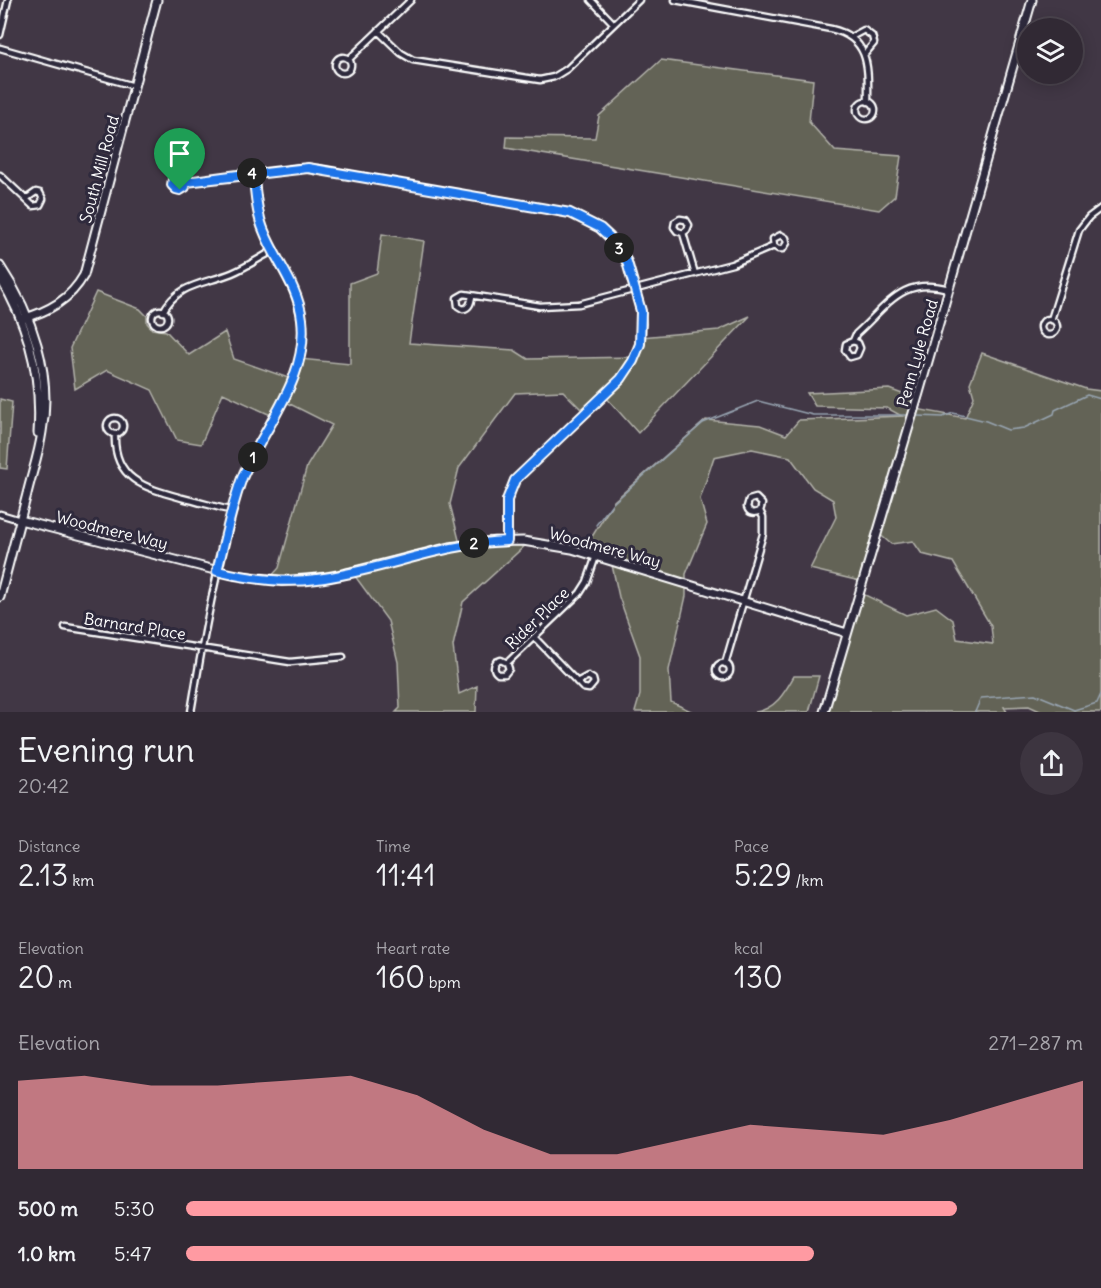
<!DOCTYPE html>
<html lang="en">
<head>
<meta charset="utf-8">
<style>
  :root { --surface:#312934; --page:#3d3540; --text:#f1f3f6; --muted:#a8a6ac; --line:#4c454f; --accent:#ff9aa2 }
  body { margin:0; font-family:Delius,sans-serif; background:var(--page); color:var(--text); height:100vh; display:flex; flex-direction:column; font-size:22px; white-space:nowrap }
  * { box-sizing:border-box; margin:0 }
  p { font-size:20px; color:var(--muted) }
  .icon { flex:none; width:33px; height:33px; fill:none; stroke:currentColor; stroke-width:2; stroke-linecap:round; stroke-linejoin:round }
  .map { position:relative; height:712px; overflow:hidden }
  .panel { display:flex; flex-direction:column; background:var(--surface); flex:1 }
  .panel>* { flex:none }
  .controls { position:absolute; left:1017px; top:18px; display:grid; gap:12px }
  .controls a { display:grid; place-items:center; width:66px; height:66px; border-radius:50%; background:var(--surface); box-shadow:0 3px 15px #0003,0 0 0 2px var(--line); font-size:30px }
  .pin { position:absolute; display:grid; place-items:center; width:51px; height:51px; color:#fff; margin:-62px -26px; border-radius:50% 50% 50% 0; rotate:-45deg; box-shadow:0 0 6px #0007 }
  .pin .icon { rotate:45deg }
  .km { position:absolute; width:30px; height:30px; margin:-15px; border-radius:50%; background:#222; color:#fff; font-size:16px; line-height:30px; text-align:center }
  .round { display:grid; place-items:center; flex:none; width:63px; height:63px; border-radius:32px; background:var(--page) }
  .headline { display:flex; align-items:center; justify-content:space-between; height:102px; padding:0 18px }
  h1 { font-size:33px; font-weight:600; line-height:45px }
  .metrics { display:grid; grid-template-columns:repeat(3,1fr); gap:9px; height:102px; padding:6px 18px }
  .metrics div { display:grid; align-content:center }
  .metrics b { font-size:30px; font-weight:600 }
  .metrics small { font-size:16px; font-weight:400 }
  .metrics p { font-size:16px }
  .chart { height:168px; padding:12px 18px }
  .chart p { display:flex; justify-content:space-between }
  .chart svg { width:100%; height:108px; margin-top:6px; fill:var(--accent); opacity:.7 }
  ul { padding:0 18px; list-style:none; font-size:20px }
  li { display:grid; grid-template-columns:96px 72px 1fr; align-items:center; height:45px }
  li i { height:15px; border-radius:8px; background:var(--accent) }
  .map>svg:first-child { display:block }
</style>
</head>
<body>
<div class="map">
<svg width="1101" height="712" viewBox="0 0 1101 712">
  <rect width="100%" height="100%" fill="#413745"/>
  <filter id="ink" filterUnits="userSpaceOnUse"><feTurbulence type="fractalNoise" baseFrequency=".0167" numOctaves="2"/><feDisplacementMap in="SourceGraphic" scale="12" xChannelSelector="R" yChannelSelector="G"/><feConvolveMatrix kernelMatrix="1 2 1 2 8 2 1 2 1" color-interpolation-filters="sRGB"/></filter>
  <g filter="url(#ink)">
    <path fill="#646456" stroke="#b2b2aa" stroke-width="1.5" d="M661,60L813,80L809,122L835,151L901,156L895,196L879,210L506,148L507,137L595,138L599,116Z
      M382,234L424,241L409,343L514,350L528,359L634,357L641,337L719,330L750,316L638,433L605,396L584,412L563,391L515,393L459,468L450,504L460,544L529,542L463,602L453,646L459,694L477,686L476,712H396L400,708L398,662L388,621L352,572L268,580L279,568L307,466L332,425L284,401L275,417L223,393L201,444L177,440L152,390L107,370L75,389L70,348L96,292L140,309L147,316V323L152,329L166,331L189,355L225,332L234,359L294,380L300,359L350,364V283L377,273Z
      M982,353L1086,389L1101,391V712H1042L1029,706L1004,707L1007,712H828L857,591L906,615L936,607L953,620L957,639L993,644L991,626L953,562L922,554L913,541L891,544L877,532L860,581L810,569L836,517L833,500L813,488L790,457L752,449L714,457L700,499L707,524L686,574V596L669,670L671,702L693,712H635L640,695V656L619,597L610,556L588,543L614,501L706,420L760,425L786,435L799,420L902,416L887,408L815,406L807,393L889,389L918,400L916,409L965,418L974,397L970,383Z
      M0,399L12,402L7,469L0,468Z
      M794,676H819L809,712H755C776,709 785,692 794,676Z"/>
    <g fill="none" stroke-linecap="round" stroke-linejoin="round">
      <path stroke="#97a4b1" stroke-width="1.5" d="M918,416L943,417L953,413L986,421L1008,430L1024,428L1054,414L1055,410L1087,395L1101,399
        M596,525L612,504L703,423L758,401L813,415H907
        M975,712L981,698L1035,694L1074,710L1097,703L1101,694"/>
      <defs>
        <path id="street" d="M591,0L614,24
          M675,0L831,29C871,38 868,69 868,102
          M378,31L401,53L413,60L540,80L554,77L567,69L639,0
          M0,35L8,0
          M851,37L864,30L872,36L874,43L864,55
          M0,48L134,86
          M335 65a8 8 0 1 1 16 0a8 8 0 1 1-16 0Z
          M349,59L411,0
          M857 110a9 9 0 1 1 18 0a9 9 0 1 1-18 0Z
          M0,175L33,206L40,205L43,199L40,193L36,192L26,199
          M172 183a7 7 0 1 1 14 0a7 7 0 1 1-14 0Z
          M186,182L297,168L321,169L570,213L600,228L616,243L627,262L641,311L642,324L640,344L633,361L621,379L515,480L507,500V541
          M683,233L687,230L689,225L686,220L680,219L675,222L674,227L677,231L683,233L695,274
          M472,296C471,302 470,308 463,309L458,306L457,298L464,294L540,306L579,304L732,264L774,246L778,249H783L787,243L786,238L781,235L773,239L774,246
          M152 318a8 8 0 1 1 16 0a8 8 0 1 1-16 0Z
          M163,312C178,283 205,284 232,273C246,267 260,258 274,250
          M1041 327a8 8 0 1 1 16 0a8 8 0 1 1-16 0Z
          M1051,320L1079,230L1089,217L1101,208
          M853,341L858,343L860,348L857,355L850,357L845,350L846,344L853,341L856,334C888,305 902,276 949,289
          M107 426a8 8 0 1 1 16 0a8 8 0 1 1-16 0Z
          M115,434C113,480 146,488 182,498C199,502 216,507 233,511
          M0,514L20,520
          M65,627L290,662L343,657
          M534,637L583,688L589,689L594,683L593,679L588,676L577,682
          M716 670a7 7 0 1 1 14 0a7 7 0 1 1-14 0Z
          M507,663L501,660L496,662C493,667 494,671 498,674H505L509,669L507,663L580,593L587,582L596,556
          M725,664L763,534V517L760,511L762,504L756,498L749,500L747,507C749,513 754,514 760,511
          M191,712C201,652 211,593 227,534C231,516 235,498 241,481C260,431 303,388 303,332C302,292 278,266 264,231C257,213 256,193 253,173"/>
        <path id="secondary" d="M0,266C32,314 53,373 42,432C39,453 32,473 27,494C18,528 9,562 0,597
          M0,278C29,326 42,377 38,433
          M22,319C49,311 70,300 84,275L157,0
          M20,520L234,575L282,581L331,577L450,547L487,542L523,541L572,549L847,633
          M824,712L919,393L1032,0"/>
      </defs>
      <use href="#street" stroke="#fff" stroke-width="9"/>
      <use href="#secondary" stroke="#fff" stroke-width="11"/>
      <use href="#street" stroke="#2f2a3d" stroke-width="4.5"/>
      <use href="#secondary" stroke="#2f2a3d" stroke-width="7"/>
    </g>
  </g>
  <g fill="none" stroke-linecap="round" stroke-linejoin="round" filter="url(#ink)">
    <defs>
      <path id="route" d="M180,190L185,187L186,182L253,173C256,192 256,213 264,231C276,262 298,285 302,319C309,379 264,426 242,478C231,508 225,540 217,571C250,579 283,584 317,579C381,571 441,543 507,541V500L515,480L621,379L633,361L640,344L641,311L627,262L616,243L600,228L570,213L308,168L186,182L183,177L177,176L173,179L172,185L176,189L180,190"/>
    </defs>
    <use href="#route" stroke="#fff" stroke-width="12"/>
    <use href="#route" stroke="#1a73e8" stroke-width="8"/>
  </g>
  <g text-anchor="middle" stroke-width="6" stroke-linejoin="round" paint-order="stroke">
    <g font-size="16" fill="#fff" stroke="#2f2a3d">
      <text transform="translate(99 169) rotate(-75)" y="6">South Mill Road</text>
      <text transform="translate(917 353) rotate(-74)" y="6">Penn Lyle Road</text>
      <text transform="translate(112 530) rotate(14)" y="6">Woodmere Way</text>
      <text transform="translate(605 547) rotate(15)" y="6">Woodmere Way</text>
      <text transform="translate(537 618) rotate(-44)" y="6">Rider Place</text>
      <text transform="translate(135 626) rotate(9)" y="6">Barnard Place</text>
    </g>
  </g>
</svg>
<div class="controls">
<a><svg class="icon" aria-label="layers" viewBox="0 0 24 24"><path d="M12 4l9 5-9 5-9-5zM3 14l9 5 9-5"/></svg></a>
</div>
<div class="pin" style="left:180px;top:190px;background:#1e9e55"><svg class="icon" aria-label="arrive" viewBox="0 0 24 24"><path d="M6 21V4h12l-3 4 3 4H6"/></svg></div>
<b class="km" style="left:253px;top:457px">1</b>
<b class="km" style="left:474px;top:543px">2</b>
<b class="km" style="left:619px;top:248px">3</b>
<b class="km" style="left:252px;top:173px">4</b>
</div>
<section class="panel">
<div class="headline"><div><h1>Evening run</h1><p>20:42</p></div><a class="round"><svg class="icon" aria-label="share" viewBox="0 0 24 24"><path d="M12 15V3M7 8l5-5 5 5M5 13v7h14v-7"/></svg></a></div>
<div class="metrics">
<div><p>Distance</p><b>2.13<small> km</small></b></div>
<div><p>Time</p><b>11:41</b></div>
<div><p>Pace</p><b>5:29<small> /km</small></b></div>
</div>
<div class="metrics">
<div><p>Elevation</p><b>20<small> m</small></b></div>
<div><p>Heart rate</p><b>160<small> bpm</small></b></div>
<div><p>kcal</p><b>130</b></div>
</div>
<div class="chart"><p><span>Elevation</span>271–287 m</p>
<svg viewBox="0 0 160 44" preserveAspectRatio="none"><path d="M0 44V8L10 6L20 10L30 10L40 8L50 6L60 14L70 28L80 38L90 38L100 32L110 26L120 28L130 30L140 24L150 16L160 8V44z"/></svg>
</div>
<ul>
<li><b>500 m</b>5:30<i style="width:86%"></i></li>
<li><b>1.0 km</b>5:47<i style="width:70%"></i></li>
</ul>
</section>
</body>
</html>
